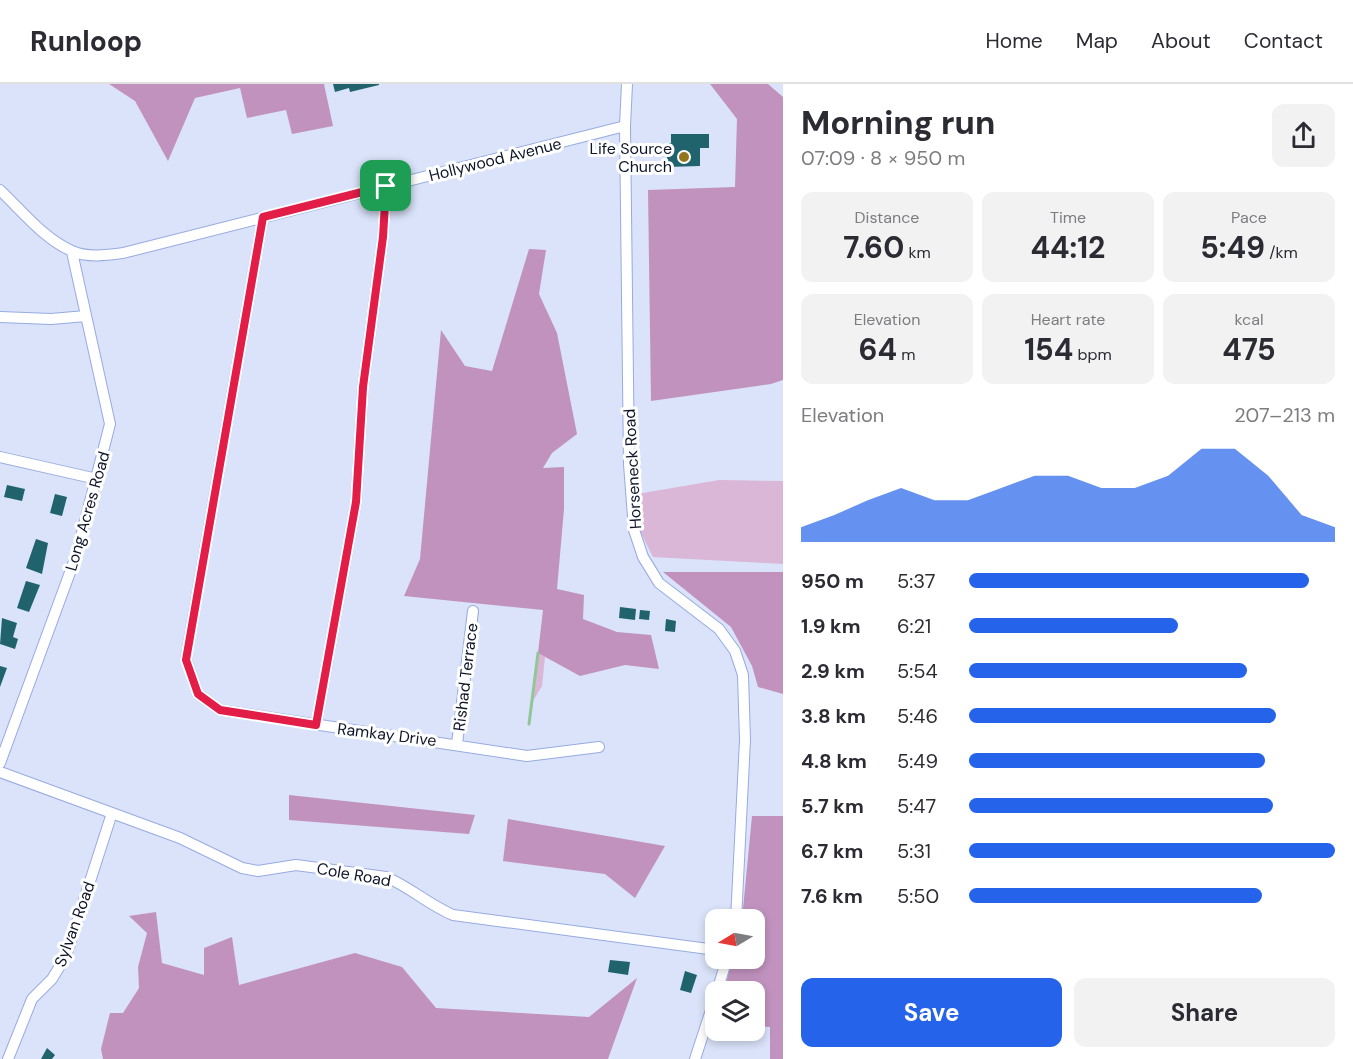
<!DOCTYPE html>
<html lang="en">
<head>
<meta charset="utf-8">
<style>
  :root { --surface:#fff; --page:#f2f2f3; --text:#2b2b33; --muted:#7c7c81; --line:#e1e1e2; --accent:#2563eb }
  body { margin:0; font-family:"DM Sans",sans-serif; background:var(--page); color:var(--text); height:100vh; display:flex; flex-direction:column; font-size:22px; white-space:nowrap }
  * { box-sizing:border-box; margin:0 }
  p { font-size:20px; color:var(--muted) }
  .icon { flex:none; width:33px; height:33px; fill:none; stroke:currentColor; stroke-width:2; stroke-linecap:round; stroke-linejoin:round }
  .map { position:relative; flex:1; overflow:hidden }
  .details { display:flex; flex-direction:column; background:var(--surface); width:570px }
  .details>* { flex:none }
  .needle { width:39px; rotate:260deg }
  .controls { position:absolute; left:705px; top:825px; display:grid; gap:12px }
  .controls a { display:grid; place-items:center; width:60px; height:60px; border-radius:12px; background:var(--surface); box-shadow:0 3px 9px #0003; font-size:30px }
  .pin { position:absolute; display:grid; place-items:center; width:51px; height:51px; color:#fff; margin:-26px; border-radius:12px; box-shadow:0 3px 9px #0006 }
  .round { display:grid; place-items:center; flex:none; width:63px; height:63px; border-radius:12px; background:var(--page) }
  .summary { display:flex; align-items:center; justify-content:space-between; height:102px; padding:0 18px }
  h1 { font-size:33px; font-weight:700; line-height:45px }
  .metrics { display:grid; grid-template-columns:repeat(3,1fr); gap:9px; height:102px; padding:6px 18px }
  .metrics div { display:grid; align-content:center; border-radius:12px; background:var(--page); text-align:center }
  .metrics b { font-size:30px; font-weight:700 }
  .metrics small { font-size:16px; font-weight:400 }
  .metrics p { font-size:16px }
  .chart { height:168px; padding:12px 18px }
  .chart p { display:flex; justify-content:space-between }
  .chart svg { width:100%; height:108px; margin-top:6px; fill:var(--accent); opacity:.7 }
  .button { display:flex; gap:12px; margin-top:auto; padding:12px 18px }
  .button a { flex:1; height:69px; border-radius:12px; background:var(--accent); color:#fff; font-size:24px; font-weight:700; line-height:69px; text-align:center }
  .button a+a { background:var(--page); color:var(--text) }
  ul { padding:0 18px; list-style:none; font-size:20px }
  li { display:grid; grid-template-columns:96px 72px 1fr; align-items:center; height:45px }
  li i { height:15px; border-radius:8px; background:var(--accent) }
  header { display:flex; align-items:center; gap:36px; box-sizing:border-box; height:84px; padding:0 30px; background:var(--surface); border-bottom:2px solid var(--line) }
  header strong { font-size:28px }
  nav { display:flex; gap:33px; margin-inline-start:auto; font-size:21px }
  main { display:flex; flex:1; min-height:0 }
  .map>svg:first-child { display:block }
</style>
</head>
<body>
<header>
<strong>Runloop</strong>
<nav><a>Home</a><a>Map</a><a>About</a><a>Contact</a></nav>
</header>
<main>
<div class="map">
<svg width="783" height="975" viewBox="0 0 783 975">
  <rect width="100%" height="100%" fill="#dae3fa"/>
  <path fill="#dab6d7" d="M719,396L783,397V480L653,473L640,447L637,410Z
    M538,569L545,573L542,602L533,617Z"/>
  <path fill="#c192be" d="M109,0H324L333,42L292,50L286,26L247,34L240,4L195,14L168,77L135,17Z
    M710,0H768L783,13V296L771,300L651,317L648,106L735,103L737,35Z
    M529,165L546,166L539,210L557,249L577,350L552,369L543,384L564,383V425L557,505L584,511L583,535L617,548L651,551L659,585L625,581L580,592L538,569L543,526L404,512L420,475L441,246L465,282L492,287Z
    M663,488H783V610L758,603L752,582L731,543Z
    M289,711L475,731L469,750L289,736Z
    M752,732H783V975H770V943L755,942L754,908H724L732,875L754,874V836L742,835Z
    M508,735L665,762L635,814L605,790L503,777Z
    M156,828L162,879L204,891V864L232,853L239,901L355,869L402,883L436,924L589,933L637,894L608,975H103L101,965L110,929H123L139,904L138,883L147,849L129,832Z"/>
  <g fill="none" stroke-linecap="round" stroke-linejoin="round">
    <path stroke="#92c699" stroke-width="3" d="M529,640L538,569"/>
  </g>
  <path fill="#21636c" d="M333,0H379V1L350,8L349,4L335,8Z
    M671,50H709V64H700V82L667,83V59H671Z
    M7,401L25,405L22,417L4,413Z
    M55,410L67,413L62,432L50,429Z
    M36,455L48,459L42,490L26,484Z
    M26,497L40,501L29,528L17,524Z
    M620,523L636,525L635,536L619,534Z
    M640,526L650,527L649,536L639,535Z
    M2,534L17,539L13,553L18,555L15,565L0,560Z
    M666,535L676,537L675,548L665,547Z
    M0,582L7,584L0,603Z
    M610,876L630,878L628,891L608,888Z
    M685,887L697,891L691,909L680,906Z
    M47,964L55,971L52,975H41Z"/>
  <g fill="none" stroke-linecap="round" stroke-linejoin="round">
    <defs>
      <path id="minor" d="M627,0L625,42L629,380L634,446L643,473L659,499L719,545L735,567L743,591L745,656L736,836
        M0,106C22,127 44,155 72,167C87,174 108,171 123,169L625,42
        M263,133L186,575L198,610L220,626L527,672L599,663
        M0,233L51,235L86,232
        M0,373L97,395
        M316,641L356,418L363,303L383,153L386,102
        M457,660L473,527
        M0,679L76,472L110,340L72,168
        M0,688L180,754L242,784L258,787L296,781L386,793C410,803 429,821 453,831L716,866
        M717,908L727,874
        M8,975L32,915L52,895L66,872L112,729
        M695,975L716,911"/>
    </defs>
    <use href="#minor" stroke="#97abe1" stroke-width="12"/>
    <use href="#minor" stroke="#fff" stroke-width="10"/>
  </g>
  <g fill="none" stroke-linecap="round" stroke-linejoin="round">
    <defs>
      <path id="route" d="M386,102L383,153L363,303L356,418L316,641L220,626L198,610L186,576L263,133Z"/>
    </defs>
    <use href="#route" stroke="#fff" stroke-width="12"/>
    <use href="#route" stroke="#e11d48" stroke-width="8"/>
  </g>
  <circle fill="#93751c" stroke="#fff" stroke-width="2" cx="684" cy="73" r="6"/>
  <g text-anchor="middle" stroke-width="6" stroke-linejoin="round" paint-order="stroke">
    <g font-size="16" fill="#0e1528" stroke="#fff" text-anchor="end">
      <text x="672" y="70">Life Source<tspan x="672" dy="18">Church</tspan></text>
    </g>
    <g font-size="16" fill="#0e1528" stroke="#fff">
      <text transform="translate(495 75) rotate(-14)" y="6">Hollywood Avenue</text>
      <text transform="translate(632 385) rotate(-93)" y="6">Horseneck Road</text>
      <text transform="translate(87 427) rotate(-74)" y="6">Long Acres Road</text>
      <text transform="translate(465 593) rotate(-83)" y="6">Rishad Terrace</text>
      <text transform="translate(387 650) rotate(7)" y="6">Ramkay Drive</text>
      <text transform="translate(354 790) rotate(10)" y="6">Cole Road</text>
      <text transform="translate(74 840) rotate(-70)" y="6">Sylvan Road</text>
    </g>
  </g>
</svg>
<div class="controls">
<a><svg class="needle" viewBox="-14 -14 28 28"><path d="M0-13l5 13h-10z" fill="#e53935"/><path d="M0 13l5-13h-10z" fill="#7c7c81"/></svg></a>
<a><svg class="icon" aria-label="layers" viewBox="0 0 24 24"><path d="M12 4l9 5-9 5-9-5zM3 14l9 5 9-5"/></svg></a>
</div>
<div class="pin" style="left:386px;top:102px;background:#1e9e55"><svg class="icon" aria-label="arrive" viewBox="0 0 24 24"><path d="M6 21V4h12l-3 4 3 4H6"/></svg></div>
</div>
<section class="details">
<div class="summary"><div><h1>Morning run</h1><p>07:09 · 8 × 950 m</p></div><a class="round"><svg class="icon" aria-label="share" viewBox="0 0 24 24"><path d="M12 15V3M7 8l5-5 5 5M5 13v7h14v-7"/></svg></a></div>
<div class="metrics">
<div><p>Distance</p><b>7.60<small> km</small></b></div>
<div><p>Time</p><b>44:12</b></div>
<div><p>Pace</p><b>5:49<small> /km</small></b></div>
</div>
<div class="metrics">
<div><p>Elevation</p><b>64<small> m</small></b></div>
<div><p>Heart rate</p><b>154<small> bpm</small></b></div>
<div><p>kcal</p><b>475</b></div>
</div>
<div class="chart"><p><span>Elevation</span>207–213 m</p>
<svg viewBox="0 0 160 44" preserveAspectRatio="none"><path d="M0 44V38L10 33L20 27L30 22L40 27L50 27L60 22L70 17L80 17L90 22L100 22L110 17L120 6L130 6L140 17L150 33L160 38V44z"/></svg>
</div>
<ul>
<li><b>950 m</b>5:37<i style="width:93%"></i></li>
<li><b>1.9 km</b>6:21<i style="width:57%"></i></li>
<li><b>2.9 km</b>5:54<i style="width:76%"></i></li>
<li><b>3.8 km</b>5:46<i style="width:84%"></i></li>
<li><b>4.8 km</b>5:49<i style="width:81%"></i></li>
<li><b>5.7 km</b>5:47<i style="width:83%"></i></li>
<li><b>6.7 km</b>5:31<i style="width:100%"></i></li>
<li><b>7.6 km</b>5:50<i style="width:80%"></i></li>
</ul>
<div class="button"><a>Save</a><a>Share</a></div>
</section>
</main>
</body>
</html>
